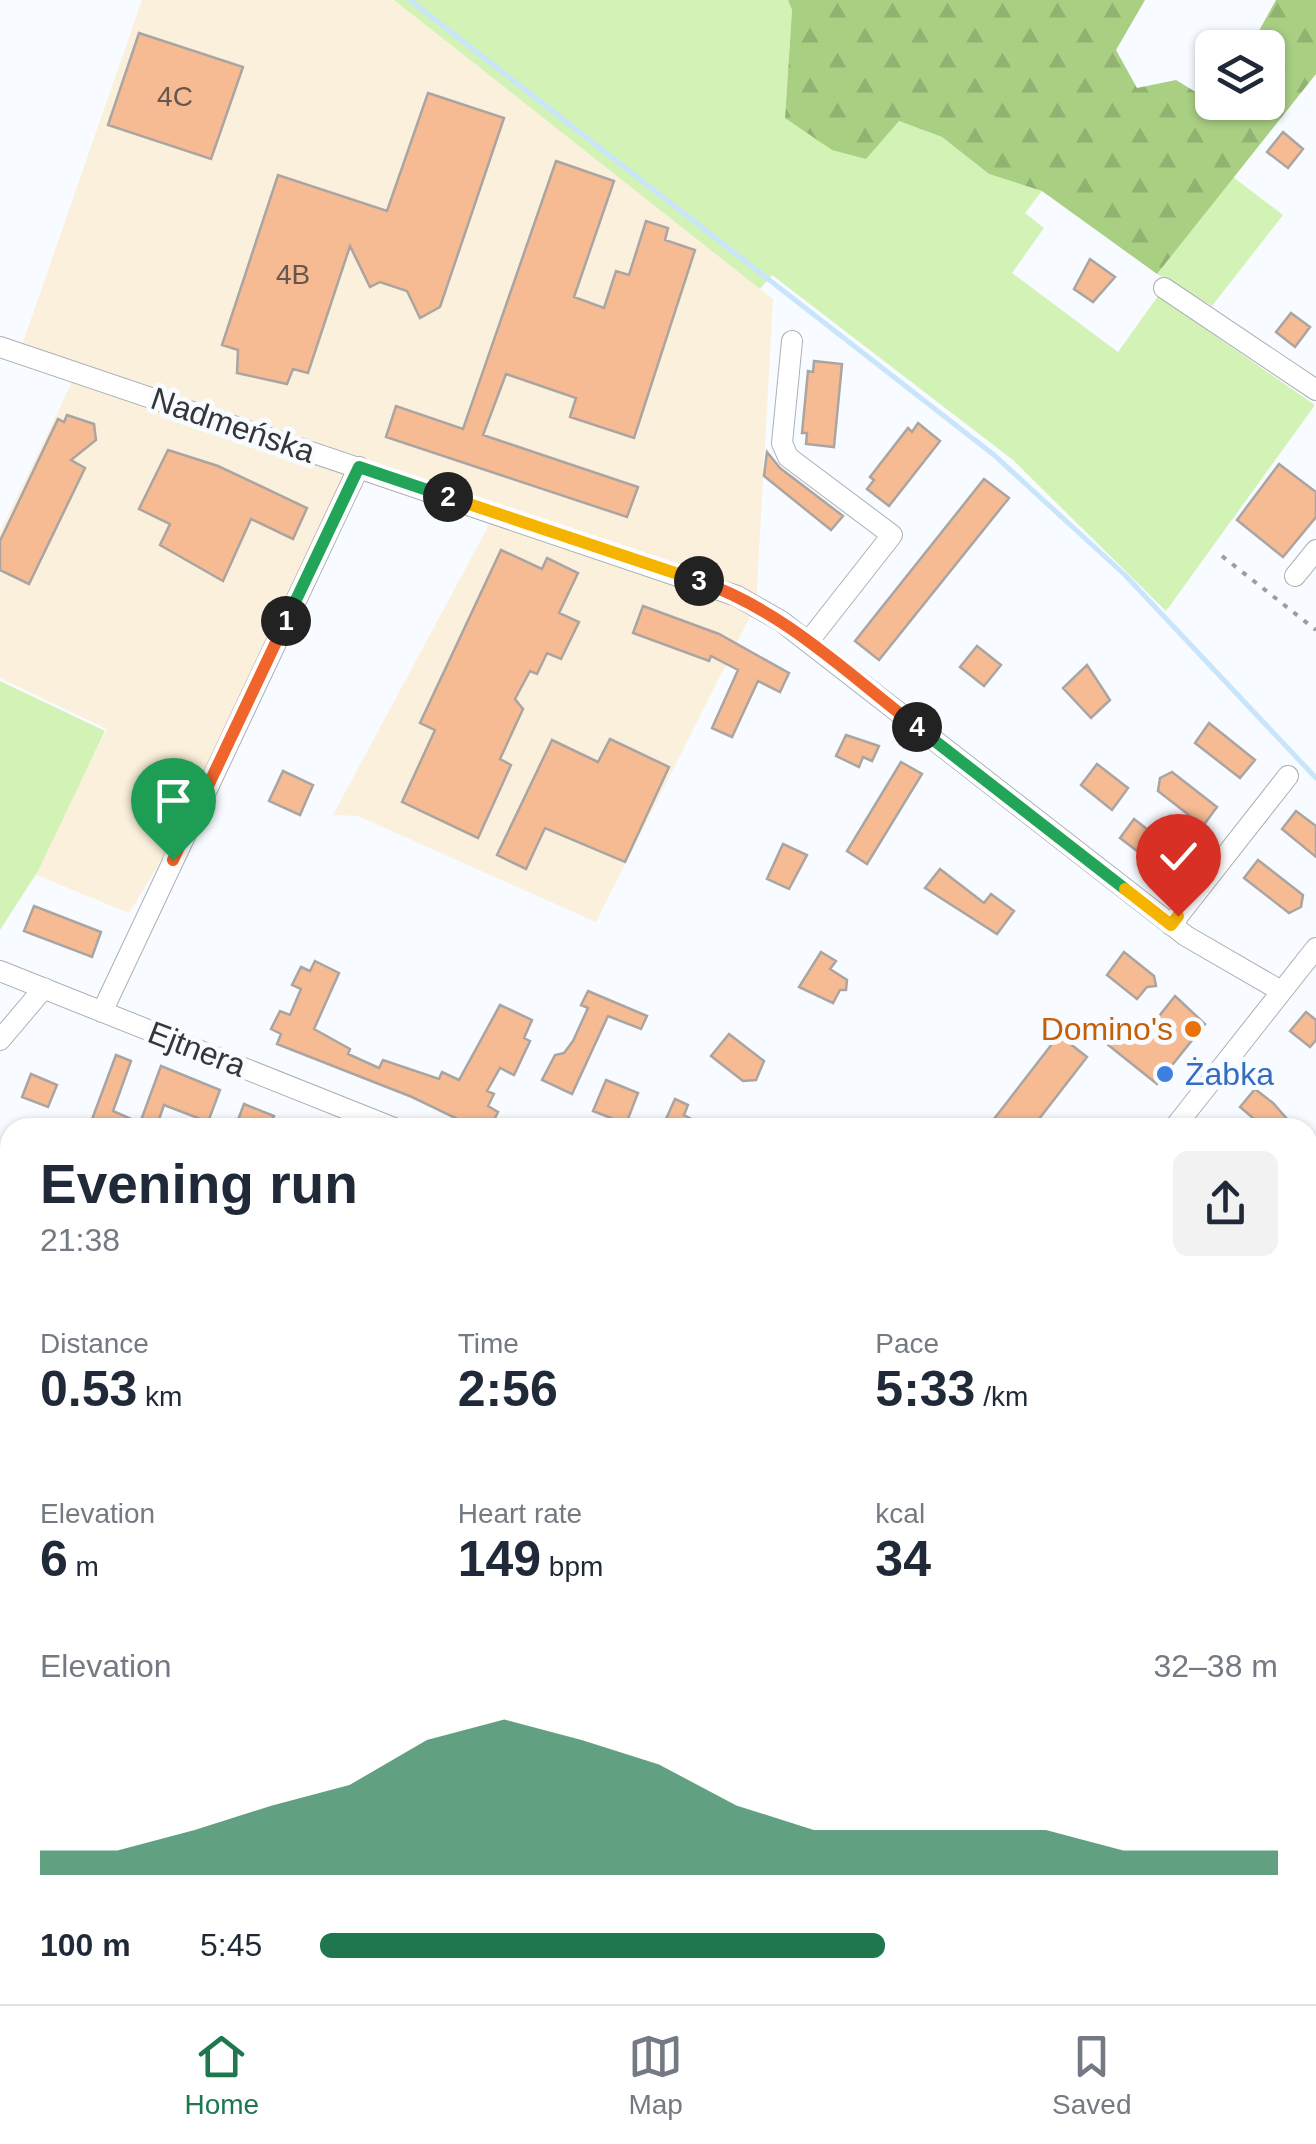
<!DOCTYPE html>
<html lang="en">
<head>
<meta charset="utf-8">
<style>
  :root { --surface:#fff; --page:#f2f2f3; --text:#1f2937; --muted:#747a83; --line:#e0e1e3; --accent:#1f784d }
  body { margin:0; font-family:Arial,sans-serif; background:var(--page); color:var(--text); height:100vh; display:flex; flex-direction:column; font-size:38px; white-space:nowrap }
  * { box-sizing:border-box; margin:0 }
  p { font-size:32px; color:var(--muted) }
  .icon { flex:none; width:55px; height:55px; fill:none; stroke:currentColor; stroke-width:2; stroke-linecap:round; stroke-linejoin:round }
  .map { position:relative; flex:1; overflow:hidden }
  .sheet { position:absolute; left:0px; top:1118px; width:1318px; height:888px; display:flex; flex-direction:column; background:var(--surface); border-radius:30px 30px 0 0; box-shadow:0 2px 8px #0004 }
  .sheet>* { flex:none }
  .controls { position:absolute; left:1195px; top:30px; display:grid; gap:20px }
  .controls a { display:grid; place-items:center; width:90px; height:90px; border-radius:15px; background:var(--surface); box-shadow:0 2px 8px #0004; font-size:50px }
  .pin { position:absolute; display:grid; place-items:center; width:85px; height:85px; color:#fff; margin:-102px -42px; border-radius:50% 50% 50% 0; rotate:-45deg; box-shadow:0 0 10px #0007 }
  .pin .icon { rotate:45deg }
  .km { position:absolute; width:50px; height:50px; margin:-25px; border-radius:50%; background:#222; color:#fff; font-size:28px; line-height:50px; text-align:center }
  .round { display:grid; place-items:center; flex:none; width:105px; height:105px; border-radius:15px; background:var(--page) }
  .summary { display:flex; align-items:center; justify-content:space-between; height:170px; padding:0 40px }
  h1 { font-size:55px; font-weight:600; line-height:75px }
  .stats { display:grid; grid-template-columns:repeat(3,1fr); gap:15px; height:170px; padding:10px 40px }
  .stats div { display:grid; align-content:center }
  .stats b { font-size:50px; font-weight:600 }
  .stats small { font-size:28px; font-weight:400 }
  .stats p { font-size:28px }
  .chart { height:280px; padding:20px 40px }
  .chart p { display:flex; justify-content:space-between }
  .chart svg { width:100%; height:180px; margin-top:10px; fill:var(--accent); opacity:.7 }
  ul { padding:0 40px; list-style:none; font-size:32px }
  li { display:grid; grid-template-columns:160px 120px 1fr; align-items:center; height:75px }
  li i { height:25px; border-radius:12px; background:var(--accent) }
  .menu { display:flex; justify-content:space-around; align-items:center; height:140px; border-top:2px solid var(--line); background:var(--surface); font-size:28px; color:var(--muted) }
  .menu a { display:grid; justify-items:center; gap:5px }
  .menu .active { color:var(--accent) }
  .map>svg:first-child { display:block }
</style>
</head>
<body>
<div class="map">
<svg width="1316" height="2004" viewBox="0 0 1316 2004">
  <defs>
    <pattern id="forest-firs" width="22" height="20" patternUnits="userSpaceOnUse" patternTransform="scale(2.5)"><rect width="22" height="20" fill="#a9cf83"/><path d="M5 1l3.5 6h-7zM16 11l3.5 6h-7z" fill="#92b272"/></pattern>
  </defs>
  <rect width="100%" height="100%" fill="#f8fbff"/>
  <path fill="#fbf0db" d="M142,0H394L773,299L756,605L596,922L358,816L333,815L496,512L355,467L212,778L129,913L34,874L107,729L0,678V532L76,374L19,354Z"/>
  <path fill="#d3f2b6" d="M394,0H788L792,10L785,118L899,121L942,137L989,174L1042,191L1025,213L1044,228L1012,273L1118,352L1158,296L1315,405L1166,611L1013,460L772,275L760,289Z
    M1233,177L1283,215L1212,306L1157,274Z
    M0,681L105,731L38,871L0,930Z"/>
  <path fill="url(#forest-firs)" d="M788,0H1145L1116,50L1137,88L1176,80L1212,102H1268V48L1250,47L1276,0H1316V74L1157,274L1042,191L989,174L942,137L899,121L866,159L832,150L785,118L792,10Z
    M0,1173L10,1174V1323L0,1344Z"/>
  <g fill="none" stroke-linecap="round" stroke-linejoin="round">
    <path stroke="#c9e5fc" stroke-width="5" d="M410,0L994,455L1125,575L1316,778"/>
  </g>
  <path fill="#f6bb93" stroke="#aaa5a2" stroke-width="2.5" d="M139,33L243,67L211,159L108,125Z
    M428,93L504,118L440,307L420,318L407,291L380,282L370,287L350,246L308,373L293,369L287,384L237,373L238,350L222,345L278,175L387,211Z
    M1283,132L1303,149L1288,168L1267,152Z
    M556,161L614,181L574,297L604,308L616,271L629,275L646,221L668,228L665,240L695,250L634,438L570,417L576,398L506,374L483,435L638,487L627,517L386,437L396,406L463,429Z
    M1090,259L1115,277L1093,302L1074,289Z
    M1291,313L1310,327L1295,347L1276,332Z
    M814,361L842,364L834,447L806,444L807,433H802L808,371L813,372Z
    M67,415L94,424L96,440L71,460L85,468L29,584L0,570V541L58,419L64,422Z
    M918,423L940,441L889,506L867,489L874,480L870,477L908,428L912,432Z
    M168,450L218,466L307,508L293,539L251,519L223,581L160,545L170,524L139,509Z
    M767,452L780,468L843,516L831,530L764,476Z
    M1279,464L1316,492V517L1283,557L1237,520Z
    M984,479L1009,498L879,660L855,641Z
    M501,550L542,569L547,558L578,573L559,613L579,622L561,659L547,653L537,674L530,671L515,699L523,709L500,759L511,765L478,838L402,802L435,730L420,723Z
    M643,606L719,634L789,673L780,692L758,681L732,737L712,728L738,670L711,656L709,661L633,633Z
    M977,646L1001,665L984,686L960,667Z
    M1087,665L1110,700L1091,718L1063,688Z
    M1209,723L1255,760L1240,778L1195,743Z
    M846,735L879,746L872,761L863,757L859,767L836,756Z
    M610,739L669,767L625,862L545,828L526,869L497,855L552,740L598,762Z
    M901,762L922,774L867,864L847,851Z
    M1097,764L1128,788L1112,810L1081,785Z
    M283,771L313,785L300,815L269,801Z
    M1172,772L1217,807L1203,826L1158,791L1160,778Z
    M1296,811L1316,826V857L1282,829Z
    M1134,819L1180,855L1175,861L1178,868L1166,873L1120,838Z
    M783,844L807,855L789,889L767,879Z
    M1258,860L1303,895L1301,907L1289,913L1244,878Z
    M940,869L984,903L991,894L1014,911L997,934L925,888Z
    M34,906L101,932L92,957L24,931Z
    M821,952L836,961L830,969L847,980L846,990H840L833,1003L799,987Z
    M1124,952L1154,976L1156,986L1147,987L1137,999L1107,975Z
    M315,961L339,973L314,1029L350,1049L348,1054L379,1068L383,1060L439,1079L442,1072L459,1080L500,1005L532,1020L524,1038L530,1041L514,1075L500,1068L487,1091L494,1094L488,1106L498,1112L490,1128H464L466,1123L412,1097L277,1044L281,1034L271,1029L280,1011L290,1015L301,989L292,985L301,967L310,971Z
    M588,991L647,1016L641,1029L608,1016L572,1094L542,1080L555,1055L564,1053L573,1041L588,1008L581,1005Z
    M1175,996L1205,1024L1157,1084L1097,1036L1112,1017L1140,1040Z
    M1306,1012L1316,1020V1040L1310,1047L1290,1031Z
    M729,1034L764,1061L756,1080L743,1081L711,1056Z
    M1059,1035L1087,1057L1032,1128H987Z
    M116,1055L131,1061L113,1111L140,1123L161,1066L220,1090L208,1122L164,1105L156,1128H107L91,1122Z
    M31,1074L57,1085L48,1107L22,1097Z
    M606,1080L638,1093L626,1124L593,1111Z
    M1255,1089L1273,1103L1295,1128H1265L1240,1107Z
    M675,1099L688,1105L684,1115L708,1128H662Z
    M244,1104L274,1116L269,1128H235Z"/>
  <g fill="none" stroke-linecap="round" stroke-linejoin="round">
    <defs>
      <path id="minor" d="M1164,288L1316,390
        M792,341L782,443L788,457L892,535L808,642
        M0,347L737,596L781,621L1186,936L1281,991
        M1295,576L1316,550
        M1171,925L1288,776
        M0,971L394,1128
        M102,1012L359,467
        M0,1040L44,988
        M1174,1128L1316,948
        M1308,1166L1316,1155
        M0,1239L10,1243
        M0,1524L10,1528
        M1308,1629L1316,1619
        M0,1815L10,1819
        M1308,1979L1316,1971
        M463,1995L484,2004
        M522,1995L543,2004
        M1305,1995L1314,2004
        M122,2004L124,1995
        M633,2004L641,1995
        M1006,2004L1014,1995
        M1283,2004L1292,1995"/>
    </defs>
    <use href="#minor" stroke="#acb0b4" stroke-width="22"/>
    <path stroke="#9b9da0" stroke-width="4" stroke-dasharray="5 8" stroke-linecap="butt" d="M1222,556L1316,630"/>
    <use href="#minor" stroke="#fff" stroke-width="20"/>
  </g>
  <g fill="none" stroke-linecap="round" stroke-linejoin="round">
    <defs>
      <path id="split-1" d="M173,860L286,621"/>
      <path id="split-2" d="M286,621L359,467L448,497"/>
      <path id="split-3" d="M448,497L699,581"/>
      <path id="split-4" d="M699,581C782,609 848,674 917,727"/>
      <path id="split-5" d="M917,727L1125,889"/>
      <path id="split-6" d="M1125,889L1171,925L1178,916"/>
    </defs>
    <use href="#split-1" stroke="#fff" stroke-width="20"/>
    <use href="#split-2" stroke="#fff" stroke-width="20"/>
    <use href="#split-3" stroke="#fff" stroke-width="20"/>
    <use href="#split-4" stroke="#fff" stroke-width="20"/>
    <use href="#split-5" stroke="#fff" stroke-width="20"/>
    <use href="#split-6" stroke="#fff" stroke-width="20"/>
    <use href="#split-1" stroke="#f0652b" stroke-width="12"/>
    <use href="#split-2" stroke="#22a559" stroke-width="12"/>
    <use href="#split-3" stroke="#f5b400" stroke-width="12"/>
    <use href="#split-4" stroke="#f0652b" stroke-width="12"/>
    <use href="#split-5" stroke="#22a559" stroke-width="12"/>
    <use href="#split-6" stroke="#f5b400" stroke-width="12"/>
  </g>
  <circle fill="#e8710a" stroke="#f8fbff" stroke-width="4" cx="1193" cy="1029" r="10"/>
  <circle fill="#3f7fe0" stroke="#f8fbff" stroke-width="4" cx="1165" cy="1074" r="10"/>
  <g text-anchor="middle" stroke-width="10" stroke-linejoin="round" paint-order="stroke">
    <g font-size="28" fill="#65574f">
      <text x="175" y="106">4C</text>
      <text x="293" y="284">4B</text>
    </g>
    <g font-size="32" fill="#353638" stroke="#f8fbff">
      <text transform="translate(233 425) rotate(19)" y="11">Nadmeńska</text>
      <text transform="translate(197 1049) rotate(21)" y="11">Ejtnera</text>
    </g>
    <g font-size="32" fill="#c56008" stroke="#f8fbff" text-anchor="end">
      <text x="1173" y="1040">Domino's</text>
    </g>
    <g font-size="32" fill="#366cbe" stroke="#f8fbff" text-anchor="start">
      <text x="1185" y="1085">Żabka</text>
    </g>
  </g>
</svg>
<div class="controls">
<a><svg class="icon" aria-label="layers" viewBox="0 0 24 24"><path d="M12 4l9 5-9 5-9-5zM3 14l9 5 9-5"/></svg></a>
</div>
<div class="pin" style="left:173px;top:860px;background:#1e9e55"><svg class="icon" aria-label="arrive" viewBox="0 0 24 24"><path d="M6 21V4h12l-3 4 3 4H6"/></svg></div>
<div class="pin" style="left:1178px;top:916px;background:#d93025"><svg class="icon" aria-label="check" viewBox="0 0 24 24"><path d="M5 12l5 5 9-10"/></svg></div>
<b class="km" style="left:286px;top:621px">1</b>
<b class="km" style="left:448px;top:497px">2</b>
<b class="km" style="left:699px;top:581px">3</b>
<b class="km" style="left:917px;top:727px">4</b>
<section class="sheet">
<div class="summary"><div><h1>Evening run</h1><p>21:38</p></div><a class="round"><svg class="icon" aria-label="share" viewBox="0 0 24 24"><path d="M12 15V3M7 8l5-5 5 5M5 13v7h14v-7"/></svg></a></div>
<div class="stats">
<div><p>Distance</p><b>0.53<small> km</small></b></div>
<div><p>Time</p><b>2:56</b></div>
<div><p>Pace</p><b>5:33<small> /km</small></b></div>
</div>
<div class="stats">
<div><p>Elevation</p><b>6<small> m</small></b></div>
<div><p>Heart rate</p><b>149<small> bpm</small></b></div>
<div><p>kcal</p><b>34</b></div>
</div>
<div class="chart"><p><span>Elevation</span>32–38 m</p>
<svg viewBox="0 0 160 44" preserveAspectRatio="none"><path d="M0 44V38L10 38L20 33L30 27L40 22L50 11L60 6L70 11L80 17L90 27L100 33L110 33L120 33L130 33L140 38L150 38L160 38V44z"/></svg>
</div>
<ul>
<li><b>100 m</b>5:45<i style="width:59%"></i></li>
</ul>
</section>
</div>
<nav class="menu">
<a class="active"><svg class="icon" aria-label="home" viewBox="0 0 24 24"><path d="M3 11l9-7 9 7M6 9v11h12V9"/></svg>Home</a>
<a><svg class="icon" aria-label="map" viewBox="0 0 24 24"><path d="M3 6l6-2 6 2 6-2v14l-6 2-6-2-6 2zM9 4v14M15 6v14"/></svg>Map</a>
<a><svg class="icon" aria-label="saved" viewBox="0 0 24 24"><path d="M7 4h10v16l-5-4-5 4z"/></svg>Saved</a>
</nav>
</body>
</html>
